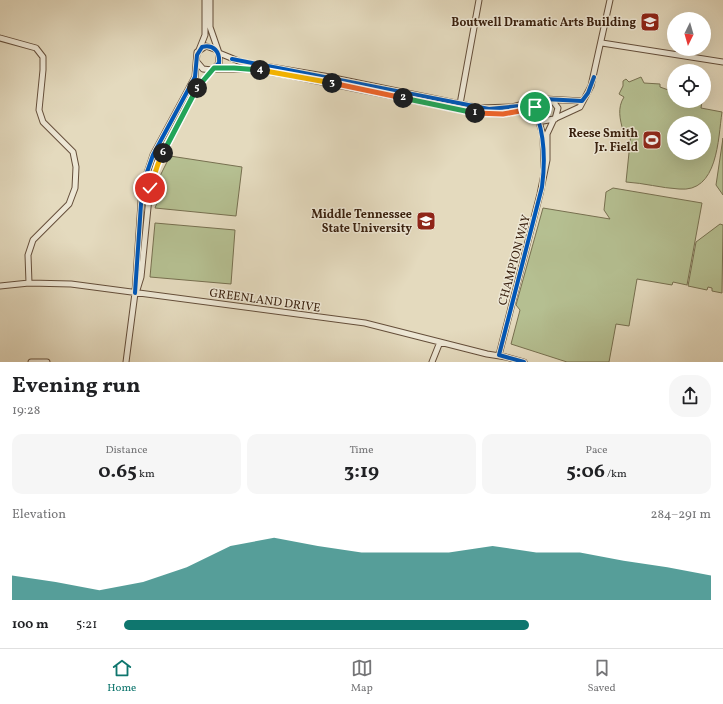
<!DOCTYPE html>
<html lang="en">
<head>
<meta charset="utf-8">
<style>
  :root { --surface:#fff; --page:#f6f6f6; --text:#202124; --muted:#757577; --line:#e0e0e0; --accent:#0f766e }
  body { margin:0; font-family:Vollkorn,serif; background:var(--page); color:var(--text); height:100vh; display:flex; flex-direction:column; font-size:15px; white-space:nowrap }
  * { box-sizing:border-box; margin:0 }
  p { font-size:13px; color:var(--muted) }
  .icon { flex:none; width:22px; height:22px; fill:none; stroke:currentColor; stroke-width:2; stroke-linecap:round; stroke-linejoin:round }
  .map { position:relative; height:362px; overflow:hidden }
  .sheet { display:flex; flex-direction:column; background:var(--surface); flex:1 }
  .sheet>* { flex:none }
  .needle { width:26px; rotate:185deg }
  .controls { position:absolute; left:667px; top:12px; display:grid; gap:8px }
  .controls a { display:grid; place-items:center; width:44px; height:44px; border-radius:50%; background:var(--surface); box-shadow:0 4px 16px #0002; font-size:20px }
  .pin { position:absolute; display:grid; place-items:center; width:34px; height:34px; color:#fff; margin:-17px; border:2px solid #fff; border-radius:50%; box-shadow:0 1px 4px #0007 }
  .km { position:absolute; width:20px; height:20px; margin:-10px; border-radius:50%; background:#222; color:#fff; font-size:11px; line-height:20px; text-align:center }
  .round { display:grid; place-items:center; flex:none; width:42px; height:42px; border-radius:16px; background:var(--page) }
  .head { display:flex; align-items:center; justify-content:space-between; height:68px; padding:0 12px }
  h1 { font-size:22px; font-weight:700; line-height:30px }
  .figures { display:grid; grid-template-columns:repeat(3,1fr); gap:6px; height:68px; padding:4px 12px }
  .figures div { display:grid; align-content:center; border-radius:10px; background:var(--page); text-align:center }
  .figures b { font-size:20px; font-weight:700 }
  .figures small { font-size:11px; font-weight:400 }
  .figures p { font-size:11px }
  .chart { height:112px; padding:8px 12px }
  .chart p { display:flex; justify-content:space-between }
  .chart svg { width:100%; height:72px; margin-top:4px; fill:var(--accent); opacity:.7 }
  ul { padding:0 12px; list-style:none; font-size:13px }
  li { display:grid; grid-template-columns:64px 48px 1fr; align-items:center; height:30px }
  li i { height:10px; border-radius:5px; background:var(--accent) }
  .tabs { display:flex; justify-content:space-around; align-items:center; height:56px; border-top:1px solid var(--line); background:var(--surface); font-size:11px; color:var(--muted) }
  .tabs a { display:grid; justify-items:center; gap:2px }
  .tabs .on { color:var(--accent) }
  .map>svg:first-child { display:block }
</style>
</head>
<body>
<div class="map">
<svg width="723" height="362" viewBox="0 0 723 362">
  <rect width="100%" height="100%" fill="#e4dabe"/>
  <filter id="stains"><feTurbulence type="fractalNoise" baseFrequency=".005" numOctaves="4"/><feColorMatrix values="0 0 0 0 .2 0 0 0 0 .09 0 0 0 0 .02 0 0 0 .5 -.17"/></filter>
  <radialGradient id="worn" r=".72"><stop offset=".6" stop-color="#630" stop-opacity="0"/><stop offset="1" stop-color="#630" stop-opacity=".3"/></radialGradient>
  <path fill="#b5bf91" stroke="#777050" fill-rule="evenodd" d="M641,77L644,83L660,84V87L674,92V101H700L702,102L701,108L722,112C718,139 718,193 679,189C661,188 644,183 626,182L631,133L623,131C620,119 617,108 624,97L619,94L623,86V81L626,79L629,82ZM674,123H704V153H674Z
    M723,138V195L716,185Z
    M170,156L242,167L236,216L155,208L163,188L159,178Z
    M613,188L702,203L687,285L673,282L672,285L637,279L629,326L616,324L609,362H567L511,344L520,310L516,305L543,208L610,219L604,210L606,192Z
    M155,223L235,230L231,284L150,277Z
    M720,224L723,225L722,293L712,291V288L708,287L707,290L688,286L696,242Z"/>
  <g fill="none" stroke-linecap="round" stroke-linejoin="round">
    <defs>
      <path id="minor" d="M0,38L36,48L43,57V70L39,110L43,122L73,152L76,167L75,188L69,204L33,240L28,255L29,283
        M602,43L723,62
        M199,50L205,35V0
        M219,53L241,62L324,76L480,108L512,107L544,99L582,101
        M197,62L203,69L212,70
        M214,69H249L287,75L477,113L503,114L520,111L527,112L536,117
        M552,100L558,108L555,119
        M539,101L535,107L536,117L543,121L554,119
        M460,104L479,0
        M538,119L543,135L544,167
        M0,286L29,283L71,284L365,323L487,354L506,357L524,362
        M137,290L141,277L150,188L157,164L198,86L219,63V53L210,27V0
        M499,355L540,194L547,160V134L554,119L580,107L591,86L610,0
        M31,362H47
        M126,362L135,293L142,188L153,155L195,77L197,52L206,46L217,50
        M432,362L440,342"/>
    </defs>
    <use href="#minor" stroke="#644e3a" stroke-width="7"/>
    <use href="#minor" stroke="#ede7d5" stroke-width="5"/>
    <defs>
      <path id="cycleway" d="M232,59L489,109L519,106L544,99L582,101L588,93L594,77
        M135,293L141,204L146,175L153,155L195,77L197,55L202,47C214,44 220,52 219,63L212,70
        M524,362L499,355L542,187C545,164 545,141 538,119"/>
    </defs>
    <use href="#cycleway" stroke="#ede7d5" stroke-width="6"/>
    <use href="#cycleway" stroke="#0057b8" stroke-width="4"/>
  </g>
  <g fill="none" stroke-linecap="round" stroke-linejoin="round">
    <defs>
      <path id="split-1" d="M475,113L503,114L520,111L527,112L536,117L535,107"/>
      <path id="split-2" d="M403,98L475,113"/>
      <path id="split-3" d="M332,83L403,98"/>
      <path id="split-4" d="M260,70L332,83"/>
      <path id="split-5" d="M197,88L214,68H234L260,70"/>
      <path id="split-6" d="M163,153L197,88"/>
      <path id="split-7" d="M150,188L158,164L163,153"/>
    </defs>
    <use href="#split-1" stroke="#fff" stroke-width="8"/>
    <use href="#split-2" stroke="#fff" stroke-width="8"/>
    <use href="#split-3" stroke="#fff" stroke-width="8"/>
    <use href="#split-4" stroke="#fff" stroke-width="8"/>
    <use href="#split-5" stroke="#fff" stroke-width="8"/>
    <use href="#split-6" stroke="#fff" stroke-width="8"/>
    <use href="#split-7" stroke="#fff" stroke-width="8"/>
    <use href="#split-1" stroke="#f0652b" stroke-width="5"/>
    <use href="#split-2" stroke="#22a559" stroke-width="5"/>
    <use href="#split-3" stroke="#f0652b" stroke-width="5"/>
    <use href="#split-4" stroke="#f5b400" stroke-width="5"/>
    <use href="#split-5" stroke="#22a559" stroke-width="5"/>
    <use href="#split-6" stroke="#22a559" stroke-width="5"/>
    <use href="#split-7" stroke="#f5b400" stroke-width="5"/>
  </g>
  <defs>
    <symbol id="university-square" viewBox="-11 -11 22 22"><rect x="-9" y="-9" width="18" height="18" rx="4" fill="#8f2418" stroke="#ede7d5"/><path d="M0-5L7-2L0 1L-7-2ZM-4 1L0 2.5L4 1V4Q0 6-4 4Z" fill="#fff"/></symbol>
    <symbol id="stadium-square" viewBox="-11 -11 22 22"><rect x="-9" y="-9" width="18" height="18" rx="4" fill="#8f2418" stroke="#ede7d5"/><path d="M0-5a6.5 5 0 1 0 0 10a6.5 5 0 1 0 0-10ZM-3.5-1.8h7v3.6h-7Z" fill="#fff"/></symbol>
  </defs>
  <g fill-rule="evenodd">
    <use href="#university-square" x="639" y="11" width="22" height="22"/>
    <use href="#stadium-square" x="641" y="129" width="22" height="22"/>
    <use href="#university-square" x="415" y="210" width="22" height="22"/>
  </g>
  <g text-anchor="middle" stroke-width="3" stroke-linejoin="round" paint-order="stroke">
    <g font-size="12" font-weight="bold" fill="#39200e" stroke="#ede7d5" text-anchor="end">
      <text x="636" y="26">Boutwell Dramatic Arts Building</text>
      <text x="638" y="137">Reese Smith<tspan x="638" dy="14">Jr. Field</tspan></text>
      <text x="412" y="218">Middle Tennessee<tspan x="412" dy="14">State University</tspan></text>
    </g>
    <g font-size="12" fill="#39200e" stroke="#ede7d5">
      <text transform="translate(514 260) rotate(-75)" y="4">CHAMPION WAY</text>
      <text transform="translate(265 300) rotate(8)" y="4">GREENLAND DRIVE</text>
    </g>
  </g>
  <rect width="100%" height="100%" filter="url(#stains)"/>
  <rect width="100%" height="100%" fill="url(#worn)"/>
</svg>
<div class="controls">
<a><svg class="needle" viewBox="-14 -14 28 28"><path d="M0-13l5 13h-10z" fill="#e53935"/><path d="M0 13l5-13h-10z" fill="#757577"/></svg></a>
<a><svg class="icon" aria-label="locate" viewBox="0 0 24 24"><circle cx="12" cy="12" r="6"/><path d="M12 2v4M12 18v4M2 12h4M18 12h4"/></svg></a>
<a><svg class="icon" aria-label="layers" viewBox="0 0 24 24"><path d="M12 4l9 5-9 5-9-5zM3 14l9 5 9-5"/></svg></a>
</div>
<div class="pin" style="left:535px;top:107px;background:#1e9e55"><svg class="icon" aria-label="arrive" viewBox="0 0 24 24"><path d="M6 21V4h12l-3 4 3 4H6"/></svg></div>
<div class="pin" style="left:150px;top:188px;background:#d93025"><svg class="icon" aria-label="check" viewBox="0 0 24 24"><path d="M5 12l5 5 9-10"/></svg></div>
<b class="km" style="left:475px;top:113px">1</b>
<b class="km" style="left:403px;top:98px">2</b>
<b class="km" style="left:332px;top:83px">3</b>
<b class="km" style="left:260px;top:70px">4</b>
<b class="km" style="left:197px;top:88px">5</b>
<b class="km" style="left:163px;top:153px">6</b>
</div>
<section class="sheet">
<div class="head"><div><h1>Evening run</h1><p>19:28</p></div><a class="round"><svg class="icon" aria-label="share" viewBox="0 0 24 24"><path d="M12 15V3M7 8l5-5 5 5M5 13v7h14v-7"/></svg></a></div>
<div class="figures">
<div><p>Distance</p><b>0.65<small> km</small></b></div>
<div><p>Time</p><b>3:19</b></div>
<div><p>Pace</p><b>5:06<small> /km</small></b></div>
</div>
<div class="chart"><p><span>Elevation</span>284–291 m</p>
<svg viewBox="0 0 160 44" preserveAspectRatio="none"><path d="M0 44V29L10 33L20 38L30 33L40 24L50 11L60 6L70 11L80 15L90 15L100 15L110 11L120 15L130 15L140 20L150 24L160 29V44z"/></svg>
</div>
<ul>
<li><b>100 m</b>5:21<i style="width:69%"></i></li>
</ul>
</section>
<nav class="tabs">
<a class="on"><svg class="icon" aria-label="home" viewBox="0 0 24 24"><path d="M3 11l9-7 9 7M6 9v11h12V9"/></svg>Home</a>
<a><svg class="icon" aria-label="map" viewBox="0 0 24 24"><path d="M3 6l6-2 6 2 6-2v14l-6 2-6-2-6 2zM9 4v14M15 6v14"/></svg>Map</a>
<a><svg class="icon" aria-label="saved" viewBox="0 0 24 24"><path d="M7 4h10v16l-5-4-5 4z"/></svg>Saved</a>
</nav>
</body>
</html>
